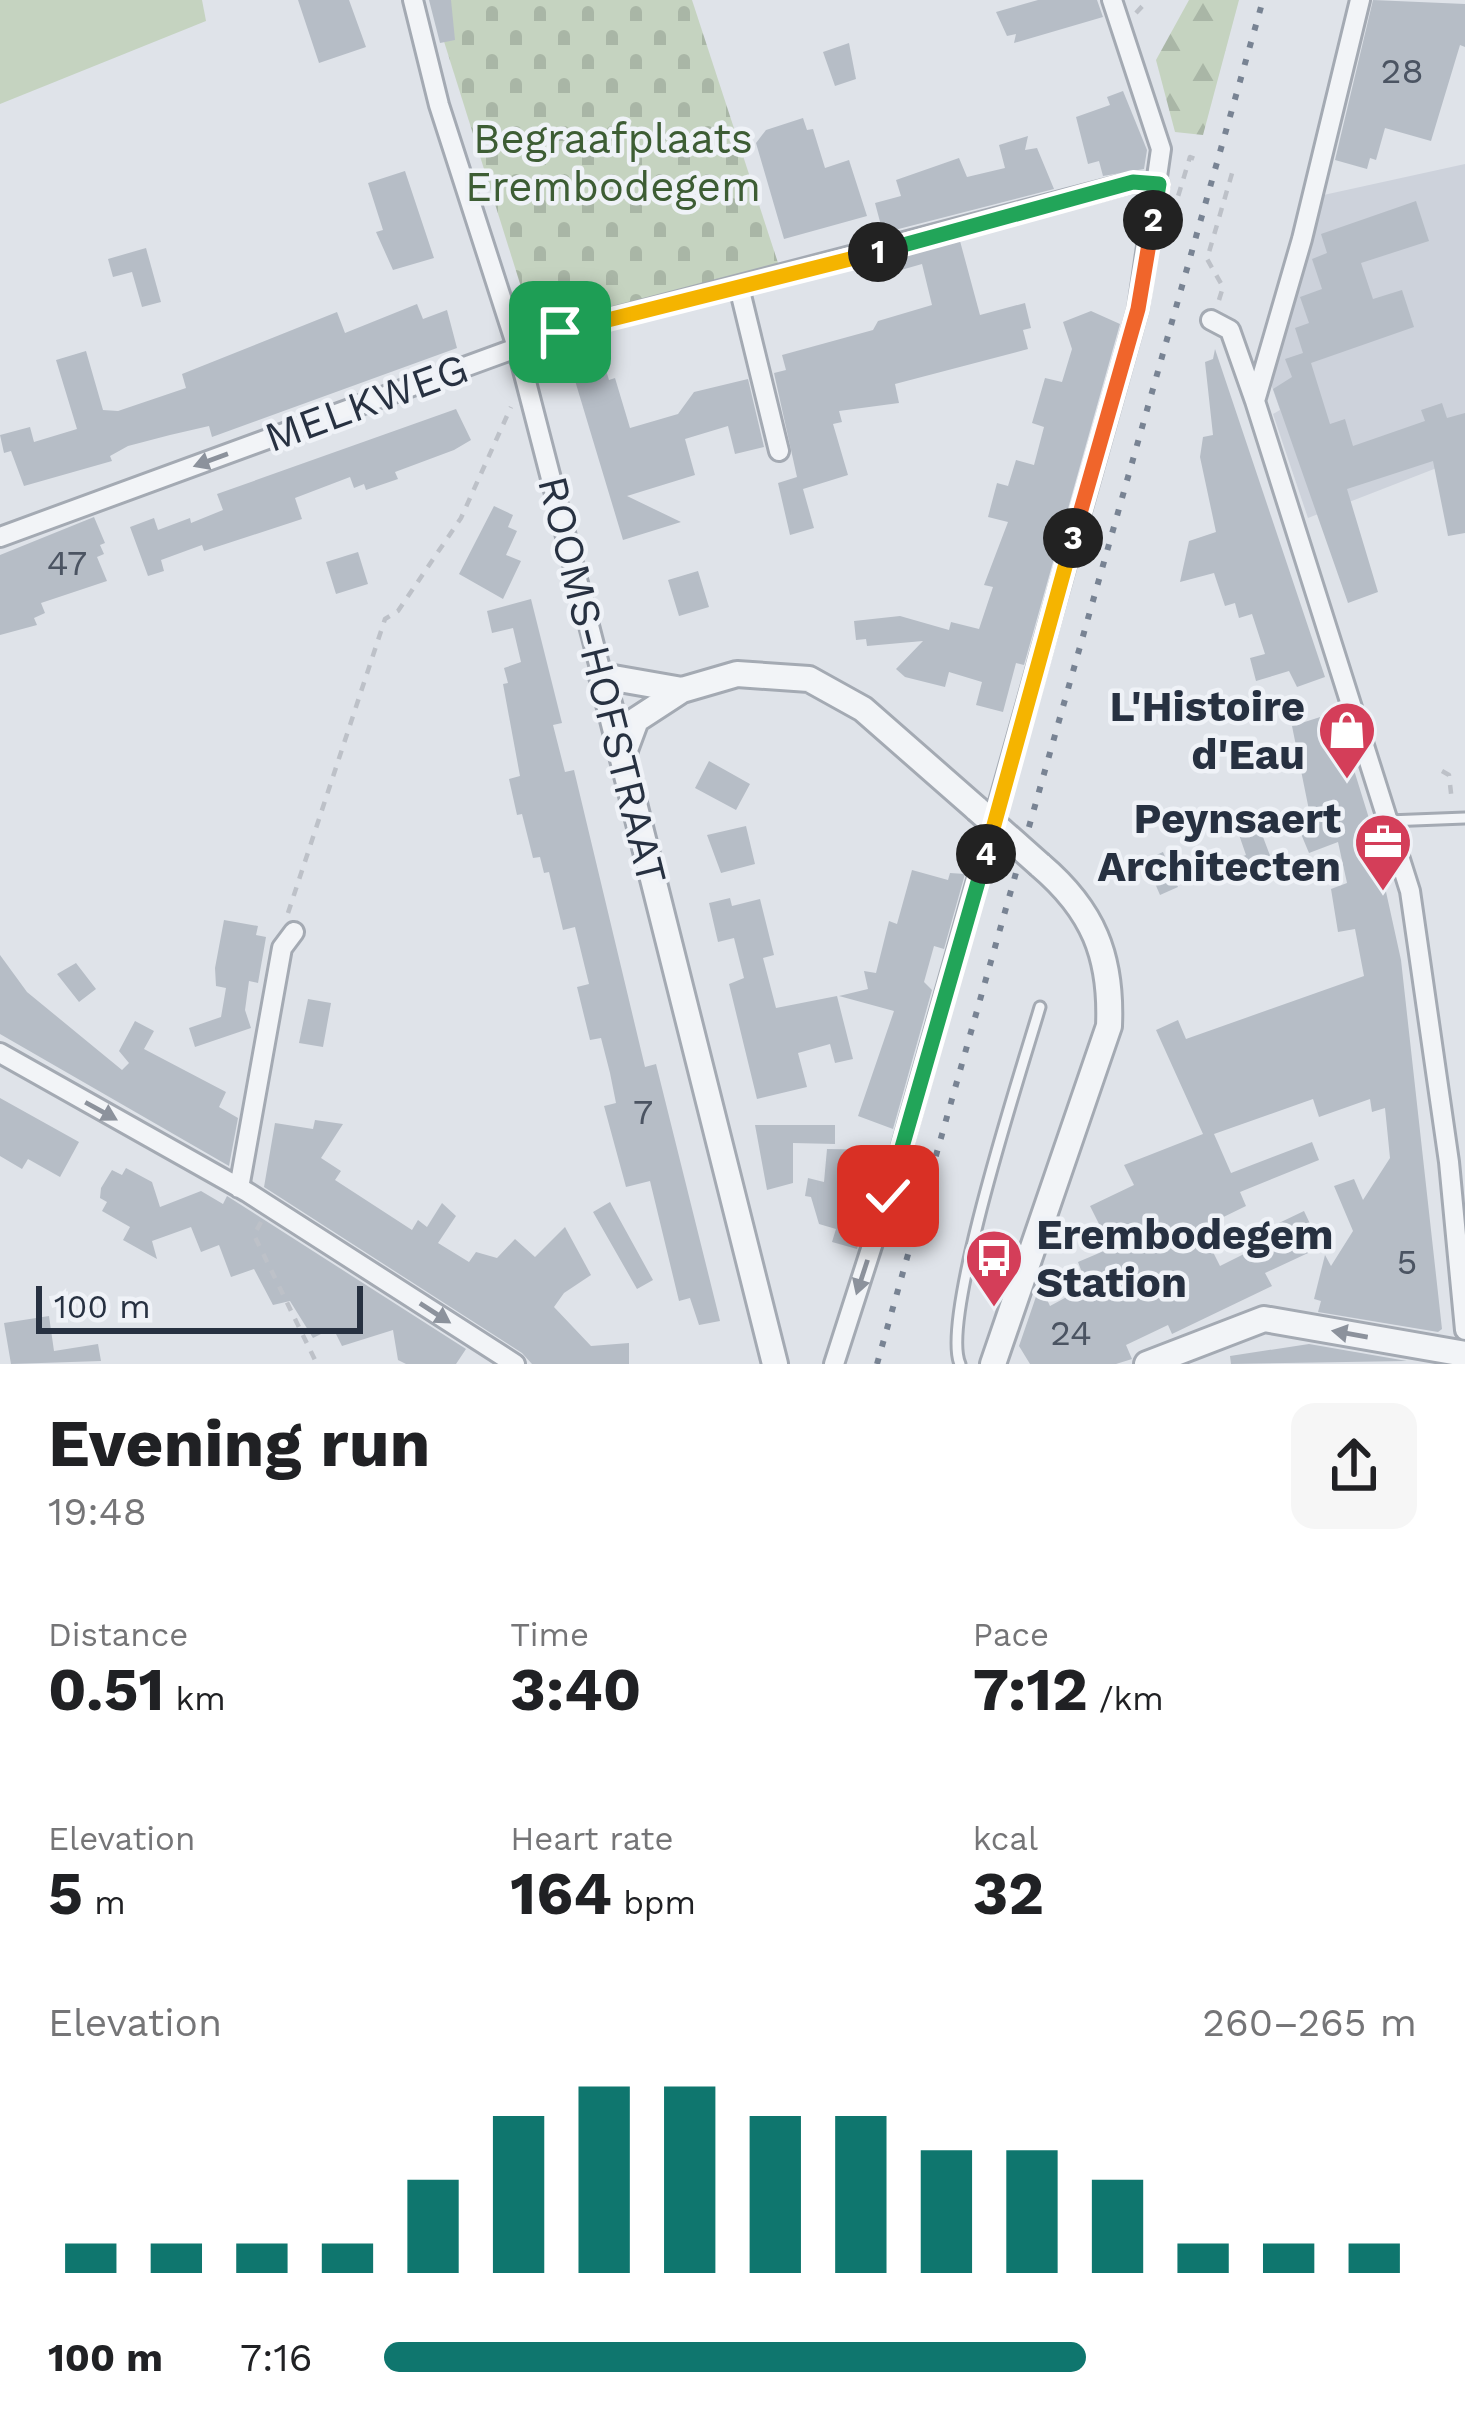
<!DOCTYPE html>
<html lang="en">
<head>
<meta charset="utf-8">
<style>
  :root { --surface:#fff; --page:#f6f6f6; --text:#202124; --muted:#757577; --accent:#0f766e }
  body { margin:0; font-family:"Work Sans",sans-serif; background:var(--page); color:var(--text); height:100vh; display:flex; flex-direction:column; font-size:45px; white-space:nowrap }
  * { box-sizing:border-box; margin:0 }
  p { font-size:39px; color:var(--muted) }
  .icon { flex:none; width:66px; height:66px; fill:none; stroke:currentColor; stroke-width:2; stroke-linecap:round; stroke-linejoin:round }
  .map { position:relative; height:1364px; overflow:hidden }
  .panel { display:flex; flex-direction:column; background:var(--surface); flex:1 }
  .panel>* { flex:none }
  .scale { position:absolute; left:36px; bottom:30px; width:327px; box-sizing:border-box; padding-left:12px; border:6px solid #273141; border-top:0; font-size:33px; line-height:42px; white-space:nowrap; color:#273141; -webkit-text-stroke:9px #eff2f7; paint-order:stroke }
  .pin { position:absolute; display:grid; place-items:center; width:102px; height:102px; color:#fff; margin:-51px; border-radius:24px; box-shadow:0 6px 18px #0006 }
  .km { position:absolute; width:60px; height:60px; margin:-30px; border-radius:50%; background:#222; color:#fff; font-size:33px; line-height:60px; text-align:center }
  .round { display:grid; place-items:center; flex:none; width:126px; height:126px; border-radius:24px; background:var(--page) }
  .summary { display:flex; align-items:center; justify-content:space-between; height:204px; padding:0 48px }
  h1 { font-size:66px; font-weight:700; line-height:90px }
  .metrics { display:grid; grid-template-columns:repeat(3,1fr); gap:18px; height:204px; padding:12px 48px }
  .metrics div { display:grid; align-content:center }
  .metrics b { font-size:60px; font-weight:700 }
  .metrics small { font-size:33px; font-weight:400 }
  .metrics p { font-size:33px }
  .chart { height:336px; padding:24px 48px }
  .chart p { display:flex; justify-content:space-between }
  .chart svg { width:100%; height:216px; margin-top:12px; stroke:var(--accent); stroke-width:6 }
  ul { padding:0 48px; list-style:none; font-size:39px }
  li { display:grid; grid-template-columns:192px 144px 1fr; align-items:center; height:90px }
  li i { height:30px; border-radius:15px; background:var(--accent) }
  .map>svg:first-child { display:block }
</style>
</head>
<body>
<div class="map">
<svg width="1465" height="1364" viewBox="0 0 1465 1364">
  <defs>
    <pattern id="forest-firs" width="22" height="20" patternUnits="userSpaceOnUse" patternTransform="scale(3)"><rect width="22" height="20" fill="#c5d3c0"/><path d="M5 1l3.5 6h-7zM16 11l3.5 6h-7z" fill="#a9b6a6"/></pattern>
    <pattern id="cemetery-stones" width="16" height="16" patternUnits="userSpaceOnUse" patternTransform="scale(3)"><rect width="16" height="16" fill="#c5d3c0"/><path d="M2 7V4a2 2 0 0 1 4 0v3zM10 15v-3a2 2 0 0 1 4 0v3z" fill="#a9b6a6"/></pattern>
  </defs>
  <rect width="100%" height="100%" fill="#dfe3e9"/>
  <path fill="#cdd2db" d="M1465,164V457L1308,518L1273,414L1280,410L1271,384L1319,196Z"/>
  <path fill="#c5d3c0" d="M0,0H202L206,21L0,104Z"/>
  <path fill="url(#forest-firs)" d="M1189,0H1239L1203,135L1175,132L1156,60Z"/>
  <path fill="url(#cemetery-stones)" d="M431,0H692L780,269L533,325Z"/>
  <path fill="#b6bdc6" d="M298,0H349L366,47L319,63Z
    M429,0H451L455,40L440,43Z
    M1038,0H1097L1103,17L1014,43L1016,34L1007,36L996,12Z
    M1373,0L1465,4V47L1460,45L1431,141L1385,128L1376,160L1370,158L1367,169L1335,160Z
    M849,43L856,79L835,86L823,52Z
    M1123,91L1147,150L1144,169L1103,176L1099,161L1088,164L1076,117L1110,105L1107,97Z
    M803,118L807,130L813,129L825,168L849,160L867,216L784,239L756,143L766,130Z
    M1028,136L1025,150L1037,148L1054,189L883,233L875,203L901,196L896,180L959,158L967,177L1005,168L999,145Z
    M405,171L434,258L393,270L376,232L383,230L368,183Z
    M1416,201L1429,241L1361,263L1373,299L1402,290L1414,327L1311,363L1330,424L1345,419L1353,446L1425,421L1421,410L1442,403L1447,418L1465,413V533L1448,536L1433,461L1347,489L1378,592L1348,603L1273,389L1292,377L1285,359L1303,353L1295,328L1309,323L1300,297L1322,289L1312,259L1327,253L1321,234Z
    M960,241L980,315L1025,303L1031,328L1023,330L1028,349L895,384L899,403L839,411L842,422L833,424L848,475L803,489L814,528L790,535L778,483L797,477L774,373L786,370L782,355L873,330L878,321L932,305L922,264L894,272L890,260Z
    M146,248L161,302L142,307L132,272L113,277L108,259Z
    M417,304L423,319L447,310L457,348L212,437L209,426L170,435L128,446L110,456L112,461L24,486L11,451L4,453L0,435L30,427L34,442L77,429L56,360L86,351L103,410L118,411L186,388L182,374L337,312L345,333Z
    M1091,311L1120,324L1024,665L1016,663L1003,712L976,705L982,682L949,672L945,687L905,677L896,669L923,641L867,646L866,639L856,640L854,621L900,616L949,630L951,622L979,629L993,587L984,585L1008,522L988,517L997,483L1008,486L1016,460L1034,465L1044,427L1032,423L1045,378L1062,382L1072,349L1063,322Z
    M1215,349L1325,677L1297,687L1289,671L1256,681L1250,658L1265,654L1252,614L1239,618L1235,603L1225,606L1214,573L1180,582L1189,541L1216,532L1200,457L1203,437L1213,435L1205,362L1213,359Z
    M601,354L609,380L615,378L630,428L678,414L694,392L748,379L764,447L735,454L728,426L685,439L695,475L627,496L681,522L623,540L570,364Z
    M456,409L471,440L454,450L395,472L398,479L366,490L364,484L354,488L350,477L295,498L302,519L204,551L202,545L161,560L164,571L148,576L130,527L154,518L158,530L190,518L191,523L223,510L217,494Z
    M494,506L513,515L508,527L517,531L506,555L521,561L503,599L459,574Z
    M94,517L105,543L100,545L104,554L97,557L107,581L41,603L45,613L34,618L37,625L0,635V555Z
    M358,552L368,584L336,594L326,562Z
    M698,571L709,607L679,616L668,580Z
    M531,599L562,723L553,725L565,772L574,770L645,1067L656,1064L720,1321L699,1325L690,1298L679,1301L650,1181L626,1187L604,1106L616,1103L610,1073L601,1038L590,1040L577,987L589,984L575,927L563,930L549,872L544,873L540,857L533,858L522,814L517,815L509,779L520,776L503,684L508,683L504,668L521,662L513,628L492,633L487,611Z
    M1336,712L1372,828L1401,960L1442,1329L1438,1332L1318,1312L1321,1301L1314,1299L1325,1255L1331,1266L1353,1231L1334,1186L1354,1179L1363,1200L1390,1158L1385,1108L1372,1112L1370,1099L1319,1117L1313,1099L1214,1134L1231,1173L1312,1142L1319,1160L1240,1192L1246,1206L1201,1228L1220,1266L1264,1244L1258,1233L1304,1211L1321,1247L1265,1273L1272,1286L1172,1334L1168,1325L1126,1345L1132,1359L1116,1364H1030L1019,1346L1040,1285L1050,1306L1087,1286L1078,1262L1111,1248L1090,1206L1134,1185L1124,1165L1203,1134L1156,1030L1178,1020L1186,1039L1364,976L1355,929L1338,932L1331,889L1347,883L1338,842L1309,853L1291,810L1310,815L1292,726Z
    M709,761L750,784L736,810L695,788Z
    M1246,819L1263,837L1274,866L1246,877L1238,858L1246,855L1237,829Z
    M746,826L755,864L721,873L707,835Z
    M1163,852L1178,887L1160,895L1145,860Z
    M912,870L948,880L950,873L965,874L944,949L934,946L924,982L932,990L893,1129L858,1116L894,1011L839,996L868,989L864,971L876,973L889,921L897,924Z
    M730,898L732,906L760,899L774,955L763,958L776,1008L837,996L853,1059L835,1063L830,1044L798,1053L807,1087L757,1099L729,984L744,978L734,938L718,942L709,903Z
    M224,920L258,926L256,935L266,937L258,983L249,981L245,1010L251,1028L195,1047L189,1028L221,1017L226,988L216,986L215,968Z
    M0,955L27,992L122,1070L129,1063L119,1051L135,1021L154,1031L144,1049L226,1092L219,1107L238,1118L229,1166L0,1034Z
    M76,963L96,989L79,1002L57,974Z
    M308,999L331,1003L323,1047L299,1043Z
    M0,1098L79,1142L60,1177L28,1159L22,1169L0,1156Z
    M315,1120L343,1124L321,1158L341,1171L335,1180L412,1230L418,1220L427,1227L442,1203L456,1216L438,1243L469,1262L476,1252L497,1258L515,1239L535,1257L565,1227L591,1275L564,1293L554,1307L591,1346L629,1343V1364H532L522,1353L264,1187L275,1123L313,1129Z
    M755,1125H835V1144L793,1143V1183L767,1190Z
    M827,1149L887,1150L857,1249L832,1242L836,1229L819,1224L811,1197L805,1196L808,1178L824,1182Z
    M126,1168L152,1182L160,1207L201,1191L223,1204L227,1196L466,1349L456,1364H406L398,1360L393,1330L342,1346L333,1328L313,1338L290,1301L273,1305L254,1269L231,1277L219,1245L201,1252L191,1227L152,1241L157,1259L123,1240L130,1227L102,1211L107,1202L100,1198L101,1188L112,1170L122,1175Z
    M610,1202L653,1280L637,1289L593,1212Z
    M49,1316L54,1351L98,1344L101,1361L11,1364L4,1323Z
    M1309,1344L1407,1361L1231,1364L1230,1356Z"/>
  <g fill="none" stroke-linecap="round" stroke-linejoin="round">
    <defs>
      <path id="service" d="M1388,821L1465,818
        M960,1364C940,1319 1022,1068 1040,1007"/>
      <path id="minor" d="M413,0L439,105L517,347L602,676
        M739,287L779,451
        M1211,320L1230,330L1255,401L1410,891L1449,1162L1465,1330
        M1255,401L1302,239L1360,0
        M0,537L560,332L1133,182L1159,184
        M0,1053L247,1192L515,1364
        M239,1188L282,948L294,932
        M834,1364L888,1196L1138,309L1161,149L1112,0"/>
      <path id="tertiary" d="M623,755L636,720L682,690
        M775,1364L602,676L682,690L737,674L809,679L863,709L977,809
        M993,1364L1109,1026C1112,956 1093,910 1040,865
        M1147,1364L1264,1319L1465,1354"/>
    </defs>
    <use href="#service" stroke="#a4aab3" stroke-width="15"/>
    <use href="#minor" stroke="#a4aab3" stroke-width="24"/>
    <use href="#tertiary" stroke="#a4aab3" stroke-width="30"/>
    <path stroke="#bdc1c8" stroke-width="4.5" stroke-dasharray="9 9" stroke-linecap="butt" d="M1136,13L1148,0
      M1173,213L1190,157L1195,159
      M1219,300L1223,287L1207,259L1233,170L1228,169
      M1442,771L1449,775L1452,802
      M288,913L385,619L398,611L461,518L511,407
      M261,1222L254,1235L317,1364"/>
    <use href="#service" stroke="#f2f4f7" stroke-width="9"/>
    <use href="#minor" stroke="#f2f4f7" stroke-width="18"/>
    <use href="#tertiary" stroke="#f2f4f7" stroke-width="24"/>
    <path stroke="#788393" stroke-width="6" stroke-dasharray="6 12" stroke-linecap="butt" d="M877,1364L1263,0"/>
    <defs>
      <path id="tertiary-bridge" d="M977,809L1040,865"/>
    </defs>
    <use href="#tertiary-bridge" stroke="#a4aab3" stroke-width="30" stroke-linecap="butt"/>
    <use href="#tertiary-bridge" stroke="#f2f4f7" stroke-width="24"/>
  </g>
  <defs><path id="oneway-solid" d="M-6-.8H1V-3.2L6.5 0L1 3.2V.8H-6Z" transform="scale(3)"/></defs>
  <g fill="#8c929c">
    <use href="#oneway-solid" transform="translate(211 460) rotate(160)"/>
    <use href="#oneway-solid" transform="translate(101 1111) rotate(29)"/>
    <use href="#oneway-solid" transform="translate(862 1277) rotate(108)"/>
    <use href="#oneway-solid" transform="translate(435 1313) rotate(33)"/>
    <use href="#oneway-solid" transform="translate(1350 1334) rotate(-170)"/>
  </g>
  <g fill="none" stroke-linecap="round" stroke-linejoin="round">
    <defs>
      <path id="split-1" d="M560,332L878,252"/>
      <path id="split-2" d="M878,252L1133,182L1159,184L1153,220"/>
      <path id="split-3" d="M1073,538L1138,309L1153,220"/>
      <path id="split-4" d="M986,854L1073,538"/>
      <path id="split-5" d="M888,1196L986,854"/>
    </defs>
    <use href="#split-1" stroke="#fff" stroke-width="24"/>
    <use href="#split-2" stroke="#fff" stroke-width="24"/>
    <use href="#split-3" stroke="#fff" stroke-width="24"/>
    <use href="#split-4" stroke="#fff" stroke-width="24"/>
    <use href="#split-5" stroke="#fff" stroke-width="24"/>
    <use href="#split-1" stroke="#f5b400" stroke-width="15"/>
    <use href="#split-2" stroke="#22a559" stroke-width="15"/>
    <use href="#split-3" stroke="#f0652b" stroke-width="15"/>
    <use href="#split-4" stroke="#f5b400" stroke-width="15"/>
    <use href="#split-5" stroke="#22a559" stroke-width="15"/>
  </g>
  <defs>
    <symbol id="shop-pin" viewBox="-11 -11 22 30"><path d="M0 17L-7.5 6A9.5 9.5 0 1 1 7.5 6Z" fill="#d43e59" stroke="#eff2f7"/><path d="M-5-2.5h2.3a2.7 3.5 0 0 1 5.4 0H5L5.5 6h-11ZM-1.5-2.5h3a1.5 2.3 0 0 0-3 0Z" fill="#fff"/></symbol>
    <symbol id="office-pin" viewBox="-11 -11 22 30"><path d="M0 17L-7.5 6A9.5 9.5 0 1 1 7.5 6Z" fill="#d43e59" stroke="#eff2f7"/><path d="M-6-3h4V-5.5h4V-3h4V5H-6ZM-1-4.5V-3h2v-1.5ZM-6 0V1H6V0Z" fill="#fff"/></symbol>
    <symbol id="bus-pin" viewBox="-11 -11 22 30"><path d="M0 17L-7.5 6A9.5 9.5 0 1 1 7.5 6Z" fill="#d43e59" stroke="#eff2f7"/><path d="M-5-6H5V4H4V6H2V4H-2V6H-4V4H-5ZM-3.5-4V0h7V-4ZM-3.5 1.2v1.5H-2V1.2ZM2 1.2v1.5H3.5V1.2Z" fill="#fff"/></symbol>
  </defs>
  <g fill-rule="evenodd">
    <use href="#shop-pin" x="1314" y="697" width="66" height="90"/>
    <use href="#office-pin" x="1350" y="809" width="66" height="90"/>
    <use href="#bus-pin" x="961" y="1225" width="66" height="90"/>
  </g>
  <g text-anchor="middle" stroke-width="9" stroke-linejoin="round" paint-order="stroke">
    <g font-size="36" fill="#4b5462">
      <text x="1402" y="83">28</text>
      <text x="67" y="575">47</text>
      <text x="643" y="1124">7</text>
      <text x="1407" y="1274">5</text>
      <text x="1071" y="1345">24</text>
    </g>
    <g font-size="42" fill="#3d5d34" stroke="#eff2f7">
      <text x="613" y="153">Begraafplaats<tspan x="613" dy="48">Erembodegem</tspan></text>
    </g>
    <g font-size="42" fill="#273141" stroke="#eff2f7">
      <text transform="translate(366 402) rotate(-20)" y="15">MELKWEG</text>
      <text transform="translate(603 680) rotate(76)" y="15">ROOMS-HOFSTRAAT</text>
    </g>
    <g font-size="42" font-weight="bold" fill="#273141" stroke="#eff2f7" text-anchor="end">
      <text x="1305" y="721">L'Histoire<tspan x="1305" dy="48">d'Eau</tspan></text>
      <text x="1341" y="833">Peynsaert<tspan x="1341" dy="48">Architecten</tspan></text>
      <text x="1036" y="1249" text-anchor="start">Erembodegem<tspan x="1036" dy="48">Station</tspan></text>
    </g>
  </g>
</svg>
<div class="scale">100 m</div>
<div class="pin" style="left:560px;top:332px;background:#1e9e55"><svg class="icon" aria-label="arrive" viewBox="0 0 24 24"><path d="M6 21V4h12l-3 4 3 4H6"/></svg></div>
<div class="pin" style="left:888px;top:1196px;background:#d93025"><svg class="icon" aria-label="check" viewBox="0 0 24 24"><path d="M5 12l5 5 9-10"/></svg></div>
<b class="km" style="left:878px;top:252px">1</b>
<b class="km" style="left:1153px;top:220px">2</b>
<b class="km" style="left:1073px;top:538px">3</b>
<b class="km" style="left:986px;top:854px">4</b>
</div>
<section class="panel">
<div class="summary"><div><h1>Evening run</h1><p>19:48</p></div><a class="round"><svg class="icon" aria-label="share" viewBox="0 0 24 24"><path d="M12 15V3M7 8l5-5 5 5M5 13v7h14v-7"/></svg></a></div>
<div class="metrics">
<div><p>Distance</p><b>0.51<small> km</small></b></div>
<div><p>Time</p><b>3:40</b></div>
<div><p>Pace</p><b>7:12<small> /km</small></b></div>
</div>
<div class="metrics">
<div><p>Elevation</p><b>5<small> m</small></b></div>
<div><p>Heart rate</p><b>164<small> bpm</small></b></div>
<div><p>kcal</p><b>32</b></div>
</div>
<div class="chart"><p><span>Elevation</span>260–265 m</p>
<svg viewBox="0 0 160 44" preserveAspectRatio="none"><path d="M5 44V38M15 44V38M25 44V38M35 44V38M45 44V25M55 44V12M65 44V6M75 44V6M85 44V12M95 44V12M105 44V19M115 44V19M125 44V25M135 44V38M145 44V38M155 44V38"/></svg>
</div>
<ul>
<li><b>100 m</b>7:16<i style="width:68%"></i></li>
</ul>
</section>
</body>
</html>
